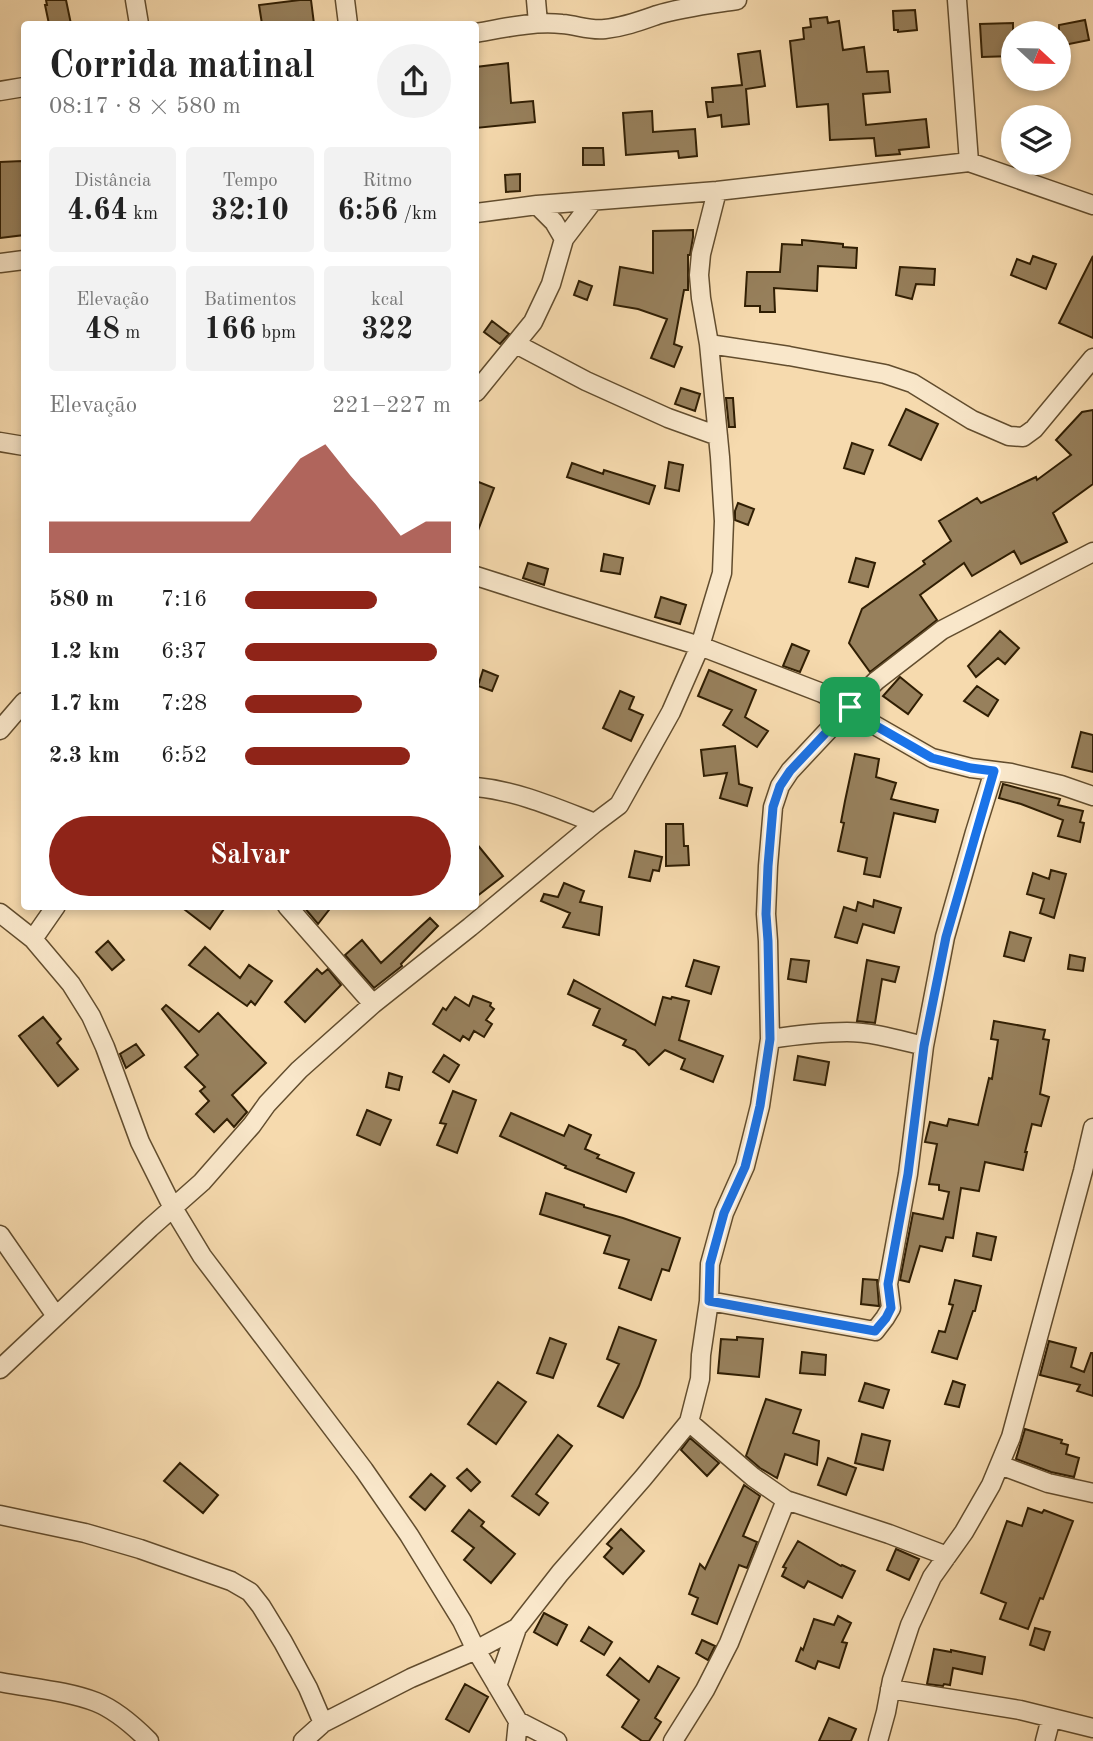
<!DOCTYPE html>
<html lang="pt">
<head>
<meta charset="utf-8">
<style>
  :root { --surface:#fff; --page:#f2f2f2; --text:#222; --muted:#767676; --accent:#8f2418 }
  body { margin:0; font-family:"Old Standard TT",serif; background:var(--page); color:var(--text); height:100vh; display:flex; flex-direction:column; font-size:26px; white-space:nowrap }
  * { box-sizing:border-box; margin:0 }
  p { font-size:23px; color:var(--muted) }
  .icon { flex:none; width:38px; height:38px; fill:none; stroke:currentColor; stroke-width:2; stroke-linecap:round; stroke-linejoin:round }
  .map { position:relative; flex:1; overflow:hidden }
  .panel { position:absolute; left:21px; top:21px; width:458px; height:889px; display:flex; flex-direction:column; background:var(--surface); border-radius:7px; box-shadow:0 4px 10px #0003 }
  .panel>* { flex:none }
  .needle { width:46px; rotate:112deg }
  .fabs { position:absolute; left:1001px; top:21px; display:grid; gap:14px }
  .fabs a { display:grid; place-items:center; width:70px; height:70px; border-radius:50%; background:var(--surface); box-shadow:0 4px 10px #0003; font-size:35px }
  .pin { position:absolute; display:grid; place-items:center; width:60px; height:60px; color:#fff; margin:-30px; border-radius:14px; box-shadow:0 4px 10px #0006 }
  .round { display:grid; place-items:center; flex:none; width:74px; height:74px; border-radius:37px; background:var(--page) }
  .overview { display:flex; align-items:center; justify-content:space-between; height:119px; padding:0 28px }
  h1 { font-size:38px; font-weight:700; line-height:52px }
  .figures { display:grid; grid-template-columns:repeat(3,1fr); gap:10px; height:119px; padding:7px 28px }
  .figures div { display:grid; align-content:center; border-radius:7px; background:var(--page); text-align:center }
  .figures b { font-size:30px; font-weight:700 }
  .figures small { font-size:19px; font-weight:400 }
  .figures p { font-size:19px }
  .chart { height:196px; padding:14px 28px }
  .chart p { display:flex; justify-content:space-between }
  .chart svg { width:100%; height:126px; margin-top:7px; fill:var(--accent); opacity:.7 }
  .primary-button { display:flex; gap:14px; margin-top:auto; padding:14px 28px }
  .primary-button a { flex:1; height:80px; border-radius:42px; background:var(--accent); color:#fff; font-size:28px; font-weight:700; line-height:80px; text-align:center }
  ul { padding:0 28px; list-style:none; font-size:23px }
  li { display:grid; grid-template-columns:112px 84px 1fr; align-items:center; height:52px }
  li i { height:18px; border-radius:9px; background:var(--accent) }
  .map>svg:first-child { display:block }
</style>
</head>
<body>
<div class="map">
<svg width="1093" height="1741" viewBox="0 0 1093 1741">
  <rect width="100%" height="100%" fill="#f6daae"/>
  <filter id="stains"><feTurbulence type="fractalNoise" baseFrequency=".00286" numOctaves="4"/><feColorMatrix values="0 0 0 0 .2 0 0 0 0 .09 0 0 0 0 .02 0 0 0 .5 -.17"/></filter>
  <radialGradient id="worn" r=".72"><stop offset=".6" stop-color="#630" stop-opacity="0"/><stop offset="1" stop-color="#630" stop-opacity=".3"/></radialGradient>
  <path fill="#97805c" stroke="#301e03" stroke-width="2" d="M46,0H66L71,24H49L45,5H47Z
    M300,0H311L314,24H262L259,5Z
    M915,10L917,30L898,32V30H894L893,11Z
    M827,17L828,23L839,21L843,50L864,47L867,72L888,71L890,92L863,94L866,125L926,119L929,147L899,150L900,154L876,156L874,138L830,140L828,104L797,107L790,41L804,39L803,28L811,27L810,19Z
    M1085,20L1089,40L1059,46V25Z
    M1013,23V56L982,57L980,24Z
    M760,51L765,86L746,89L749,124L722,127L721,115L708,117L706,102H713L712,88L742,85L738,54Z
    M508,63L511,103L533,101L535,122L476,128V67Z
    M652,111L653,132L695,129L697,156L679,158L678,151L626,155L623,113Z
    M583,148H603L604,165H583Z
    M22,161L24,188V235L0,238V162Z
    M520,174V191L506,192L505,175Z
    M693,230V237L690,255H688V290H684L674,344L682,347L674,367L651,358L667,319L638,309L614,305L620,267L653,273V231Z
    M802,240L843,244V247L857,248L856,268L818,266L817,291L774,288L775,312H760V306H745L747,272H780L782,244L802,245Z
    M1033,256L1056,264L1046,289L1011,275L1017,259L1030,264Z
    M1093,256V338L1059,323Z
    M900,267L935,269L934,285L916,284L912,299L896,295Z
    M579,281L592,286L587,300L574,295Z
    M492,321L509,334L500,344L484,332Z
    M681,388L700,394L695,411L675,404Z
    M726,398H733L735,427H729Z
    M906,409L938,424L921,460L889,445Z
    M1093,410V484L1053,513L1067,542L1021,564L1014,551L972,576L964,563L920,595L937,620L870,672L849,643L862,609L925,564L923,561L951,541L939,521L977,498L981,503L1036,477L1037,480L1071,455L1056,440L1082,412Z
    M852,443L873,450L864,474L844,468Z
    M669,462L683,465L679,491L665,488Z
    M572,463L603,474L604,470L655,486L649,504L567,477Z
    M476,481L494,488L477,533H476Z
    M738,503L754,509L748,525L735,520V511Z
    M604,554L623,558L620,574L601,571Z
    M856,558L875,563L868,587L849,582Z
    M528,563L548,569L544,585L523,578Z
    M661,597L686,605L680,624L655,617Z
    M1000,631L1019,648L1005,664L998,658L976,677L968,666Z
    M792,644L809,651L800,672L783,666Z
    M483,670L498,676L492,691L478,686Z
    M709,670L756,690L745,717L768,731L757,747L723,725L732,710L698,696Z
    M900,677L922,695L908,714L883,696Z
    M977,686L998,700L988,716L964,701Z
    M620,691L634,697L629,709L643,715L631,741L603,728Z
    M1081,732L1093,735V772L1072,767Z
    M735,746L739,784L752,788L747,806L720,798L727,773L704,776L701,750Z
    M855,754L879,759L876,777L896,783L891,799L938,810L935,822L894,813L880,877L864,874L867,858L838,851L844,823L841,822L845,801Z
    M1003,784L1060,799L1058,805L1083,811L1080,822L1084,823L1080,842L1058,836L1063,820L1021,804L999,798Z
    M666,824H683L684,846H688L689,865L666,866Z
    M476,843L503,876L476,897Z
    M635,851L662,857L659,871L653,870L650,881L629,877Z
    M1051,870L1066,874L1054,918L1040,913L1044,899L1027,894L1033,873L1049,879Z
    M564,883L584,891L580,902L602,907L599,935L563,927L570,913L541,901L544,894L558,897Z
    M874,900L901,908L894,933L863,924L857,943L835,937L844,907L856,911L858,902L873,907Z
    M180,906H226L210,929Z
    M303,906H332L318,924Z
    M430,918L438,926L401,964L402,966L374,988L345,955L362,940L381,963Z
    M1010,932L1031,938L1024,961L1004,956Z
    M108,941L124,960L112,970L96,952Z
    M205,947L240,978L249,965L272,981L255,1005L251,1001L247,1006L189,965Z
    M1070,955L1085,958L1083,971L1068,969Z
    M791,959L809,961L806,982L788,979Z
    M694,960L719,967L711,994L686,986Z
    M867,960L899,967L895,982L882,979L875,1023L857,1021Z
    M317,969L322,974L328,969L341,985L305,1022L285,1002Z
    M574,980L655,1025L663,997L671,999L672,997L689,1001L679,1040L723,1056L713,1082L681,1069L685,1059L665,1050L649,1065L635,1050L623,1045L626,1040L593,1025L600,1009L568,994Z
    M473,996L491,1003L490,1006L494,1009L486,1020L492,1024L484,1037L474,1031L469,1040L463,1036L460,1041L433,1024L443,1008L446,1010L455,997L469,1006Z
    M166,1005L199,1032L218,1013L266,1063L232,1095L247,1112L234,1127L227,1119L214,1132L196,1114L209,1101L200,1091L205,1087L185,1067L198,1055L162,1009Z
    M43,1017L61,1039L57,1043L78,1069L58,1086L19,1036Z
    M994,1021L1045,1030L1043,1039L1049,1040L1040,1094L1049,1097L1041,1126L1032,1124L1025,1152H1027L1023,1170L985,1162L979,1191L961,1188L953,1238L946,1237L942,1251L920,1246L909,1282L900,1280L913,1213L943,1219L949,1192L939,1190V1185L929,1184L937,1144L925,1142L930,1122L947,1126L949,1119L978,1125L989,1078L992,1079L998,1040L991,1039Z
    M136,1044L144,1055L126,1068L120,1054Z
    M444,1055L459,1065L449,1082L433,1072Z
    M798,1056L829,1062L825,1085L794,1080Z
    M389,1073L402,1077L399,1090L386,1087Z
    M453,1091L476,1100L457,1153L437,1145L446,1124L440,1123Z
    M367,1110L391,1120L380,1145L357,1135Z
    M511,1113L564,1136L569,1125L591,1135L585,1149L599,1155L597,1158L634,1173L626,1192L565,1168L566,1166L500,1136Z
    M546,1193L584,1205V1207L623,1218L680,1238L669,1271L662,1269L651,1300L619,1288L629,1260L604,1253L610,1236L540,1214Z
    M977,1233L996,1237L991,1260L973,1256Z
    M863,1279L877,1280L879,1306L861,1304Z
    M955,1280L981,1286L975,1311H973L957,1359L932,1352L939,1331L945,1332L953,1305L949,1304Z
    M619,1327L656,1340L639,1386L623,1418L598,1406L619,1364L607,1359Z
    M737,1337L763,1339L759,1377L718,1373L721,1339L737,1340Z
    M550,1338L566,1344L553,1378L537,1373Z
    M1049,1341L1076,1348L1071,1367L1084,1372L1091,1353H1093V1396L1077,1391L1080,1385L1040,1375Z
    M802,1352L826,1355L825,1375L800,1373Z
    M953,1381L965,1385L959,1407L945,1404Z
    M498,1382L526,1402L496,1444L468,1424Z
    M865,1383L889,1390L883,1408L859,1401Z
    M766,1399L801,1410L793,1433L819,1441L817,1465L785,1454L777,1478L760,1468L746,1456Z
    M1025,1429L1062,1440L1061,1443L1068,1445L1066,1454L1079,1458L1074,1477L1051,1472L1016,1459Z
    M862,1434L890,1441L883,1470L855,1463Z
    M558,1435L572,1446L536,1494L548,1503L539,1515L512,1496Z
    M690,1438L719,1463L707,1476L681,1450Z
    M828,1458L856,1468L846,1495L818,1485Z
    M180,1463L218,1495L203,1513L164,1481Z
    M467,1469L480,1482L471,1491L457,1478Z
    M431,1474L445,1486L425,1510L410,1497Z
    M744,1485L760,1496L743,1536L757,1542L747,1568L739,1565L717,1624L692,1614L698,1598L689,1594L700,1564L705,1569Z
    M1028,1508L1042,1513L1044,1510L1073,1521L1043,1599L1040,1598L1028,1629L1000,1619L1006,1603L981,1593L1007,1521L1022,1526Z
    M469,1510L484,1522L481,1526L515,1554L491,1583L464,1560L474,1548L452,1531Z
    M621,1529L644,1551L623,1574L604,1557L612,1548L607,1544Z
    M798,1541L841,1566L842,1565L855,1571L842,1598L808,1581L804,1588L782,1576L786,1568L783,1567Z
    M896,1549L919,1559L909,1580L887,1570Z
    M544,1613L567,1625L557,1645L534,1632Z
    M838,1616L851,1623L842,1642L847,1643L839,1668L818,1661L815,1669L796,1661L801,1648L803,1650L814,1619L834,1625Z
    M589,1627L612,1642L604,1655L581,1641Z
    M1035,1628L1050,1632L1044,1650L1030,1645Z
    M702,1640L715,1646L708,1660L696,1653Z
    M934,1649L951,1652V1650L985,1657L982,1674L953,1668L950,1685L944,1684L943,1686L927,1684Z
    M620,1658L649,1682L658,1666L679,1678L655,1718L661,1722L649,1741H642L622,1727L639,1700L607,1675Z
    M465,1684L488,1697L469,1732L446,1719Z
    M829,1718L856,1729L851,1741H819Z"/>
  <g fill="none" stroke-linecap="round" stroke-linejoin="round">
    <defs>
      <path id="street" d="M135,0L139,24
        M345,0L348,24
        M536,0L538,23
        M957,0L969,162
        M476,33C504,28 534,21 562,24C577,25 590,31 605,29C624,27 640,21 657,15C683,7 711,4 737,0
        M0,91L24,87
        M537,205L554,222L564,239
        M476,213L537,205L717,191L969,162L1093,205
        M0,263L24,260
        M516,344L586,381L668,418L718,436
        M709,344L789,356L885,374L912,383L972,420L1009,436L1023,437L1034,429L1093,358
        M476,392L533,322L551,284L564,239L593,201
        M0,442L24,446
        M476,576L554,601L700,646L822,693L850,707L864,719L932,758L971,768L1011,773L1061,785L1093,796
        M0,730L24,702
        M476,787C518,791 556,808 595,823
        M287,906L373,1004
        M0,913L33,939L71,984L91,1016L105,1047L140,1142L173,1208L202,1256L364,1470L409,1535L462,1621L476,1650L518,1721L557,1741
        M33,939L56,906
        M770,1039C796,1035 821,1032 847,1032C873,1032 899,1040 924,1046
        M0,1235L56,1316
        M709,1301L875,1331L885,1318L891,1308L888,1284L908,1174L924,1046L945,937L975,832L994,771
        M0,1369L150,1228L202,1182L252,1125L267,1104L299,1070L373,1004L470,927L595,823L619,805L671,712L700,646L722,573L724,521L720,457L709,344L701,298L699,275L701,254L717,191
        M689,1422L753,1477L786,1500L889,1534L947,1556
        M1000,1465L1048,1483L1093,1493
        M0,1515L85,1533L140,1549L231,1581L250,1592L261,1606L283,1642L308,1688L323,1723
        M0,1682C31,1688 68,1691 96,1702C116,1710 134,1726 149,1741
        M497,1686L517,1628
        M890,1689L1020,1710L1093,1728
        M303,1741L323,1723L411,1678L476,1650L517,1628L560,1573L643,1478L689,1422L700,1379L701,1355L709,1301L710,1264L724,1213L745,1166L760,1106L770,1039L768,941L766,914L768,866L773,807L780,786L790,771L850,707L876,681L942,630L1093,552
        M516,1741L518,1721
        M673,1741L705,1690L729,1643L786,1500
        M878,1741L886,1712L892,1680L910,1625L932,1577L964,1532L991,1485L1011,1437L1083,1171L1093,1128
        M1045,1741L1051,1718"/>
    </defs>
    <use href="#street" stroke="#624d2e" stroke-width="21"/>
    <use href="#street" stroke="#f9e7ca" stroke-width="18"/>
  </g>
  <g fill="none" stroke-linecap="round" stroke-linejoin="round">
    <defs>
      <path id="route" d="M850,707L864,719L932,758L971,768L994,771L946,937L924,1046L908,1174L888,1284L891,1308L886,1318L875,1331L709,1301L710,1264L724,1213L745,1167L752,1140L760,1106L770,1039L768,941L766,914L768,866L773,807L780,786L790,771Z"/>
    </defs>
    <use href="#route" stroke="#fff" stroke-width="14"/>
    <use href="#route" stroke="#1a73e8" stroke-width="9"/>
  </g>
  <rect width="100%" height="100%" filter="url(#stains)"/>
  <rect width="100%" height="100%" fill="url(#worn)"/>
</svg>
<div class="fabs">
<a><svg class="needle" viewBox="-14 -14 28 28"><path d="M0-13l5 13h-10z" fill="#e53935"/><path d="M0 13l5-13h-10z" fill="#767676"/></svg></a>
<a><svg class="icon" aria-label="layers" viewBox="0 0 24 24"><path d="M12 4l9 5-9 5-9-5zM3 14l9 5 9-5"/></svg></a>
</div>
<div class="pin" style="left:850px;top:707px;background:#1e9e55"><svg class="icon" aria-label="arrive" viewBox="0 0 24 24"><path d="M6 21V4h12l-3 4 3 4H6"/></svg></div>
<section class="panel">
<div class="overview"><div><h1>Corrida matinal</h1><p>08:17 · 8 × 580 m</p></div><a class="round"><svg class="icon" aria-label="share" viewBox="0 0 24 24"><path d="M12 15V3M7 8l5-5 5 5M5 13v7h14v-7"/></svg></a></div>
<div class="figures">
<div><p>Distância</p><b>4.64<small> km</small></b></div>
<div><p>Tempo</p><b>32:10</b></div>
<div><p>Ritmo</p><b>6:56<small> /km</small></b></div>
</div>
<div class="figures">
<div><p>Elevação</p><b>48<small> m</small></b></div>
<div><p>Batimentos</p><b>166<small> bpm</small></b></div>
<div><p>kcal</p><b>322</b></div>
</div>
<div class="chart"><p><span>Elevação</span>221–227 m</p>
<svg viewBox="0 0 160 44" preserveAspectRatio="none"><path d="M0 44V33L10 33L20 33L30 33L40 33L50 33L60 33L70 33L80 33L90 22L100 11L110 6L120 17L130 27L140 38L150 33L160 33V44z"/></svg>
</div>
<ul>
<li><b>580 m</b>7:16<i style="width:64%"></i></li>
<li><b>1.2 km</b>6:37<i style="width:93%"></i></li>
<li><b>1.7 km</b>7:28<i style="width:57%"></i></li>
<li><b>2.3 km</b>6:52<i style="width:80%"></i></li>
</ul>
<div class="primary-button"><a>Salvar</a></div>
</section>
</div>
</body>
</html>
